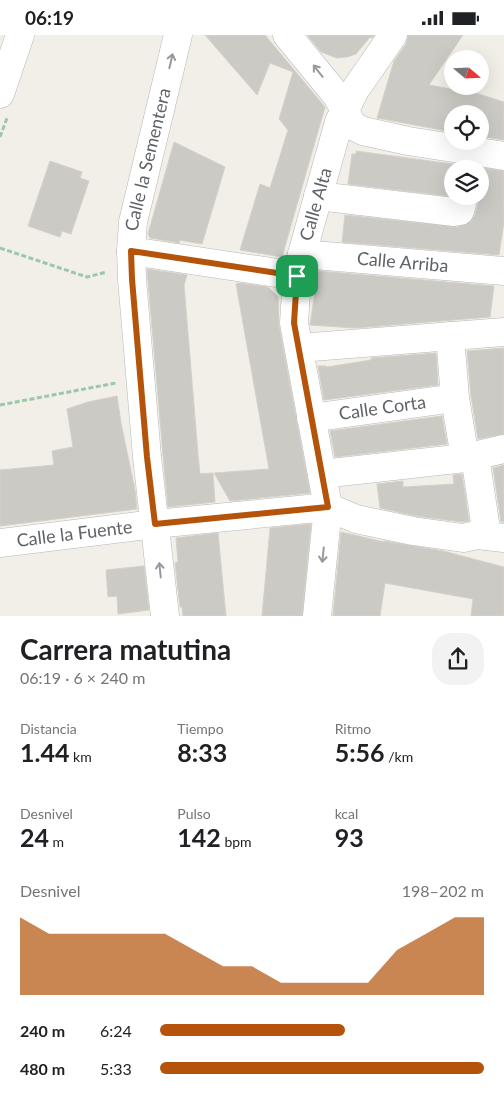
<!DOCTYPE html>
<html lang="es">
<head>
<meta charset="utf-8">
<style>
  :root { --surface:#fff; --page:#f2f2f2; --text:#202124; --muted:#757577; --accent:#b45309 }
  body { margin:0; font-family:Lato,sans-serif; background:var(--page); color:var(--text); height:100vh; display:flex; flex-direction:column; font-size:19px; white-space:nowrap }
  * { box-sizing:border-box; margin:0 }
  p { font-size:16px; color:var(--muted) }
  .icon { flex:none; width:28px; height:28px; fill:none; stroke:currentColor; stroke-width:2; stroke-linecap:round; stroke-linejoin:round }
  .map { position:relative; height:581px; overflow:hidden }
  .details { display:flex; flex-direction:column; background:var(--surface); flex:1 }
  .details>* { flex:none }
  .needle { width:32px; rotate:109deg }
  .tools { position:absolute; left:444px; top:15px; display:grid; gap:10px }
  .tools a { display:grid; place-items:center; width:45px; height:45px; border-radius:50%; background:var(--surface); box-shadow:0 5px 20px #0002; font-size:25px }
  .pin { position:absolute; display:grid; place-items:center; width:42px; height:42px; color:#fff; margin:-21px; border-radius:10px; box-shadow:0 2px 8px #0006 }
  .round { display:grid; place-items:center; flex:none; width:52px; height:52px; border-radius:20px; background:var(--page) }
  .headline { display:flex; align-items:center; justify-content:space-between; height:85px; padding:0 20px }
  h1 { font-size:28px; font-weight:700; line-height:38px }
  .stats { display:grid; grid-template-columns:repeat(3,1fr); gap:8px; height:85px; padding:5px 20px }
  .stats div { display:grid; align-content:center }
  .stats b { font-size:25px; font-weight:700 }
  .stats small { font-size:14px; font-weight:400 }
  .stats p { font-size:14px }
  .chart { height:140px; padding:10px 20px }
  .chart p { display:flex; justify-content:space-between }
  .chart svg { width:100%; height:90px; margin-top:5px; fill:var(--accent); opacity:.7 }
  ul { padding:0 20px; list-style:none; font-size:16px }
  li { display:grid; grid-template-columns:80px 60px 1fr; align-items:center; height:38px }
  li i { height:12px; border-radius:6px; background:var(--accent) }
  .status { display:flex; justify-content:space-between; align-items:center; height:35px; padding:0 25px; background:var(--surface); direction:ltr }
  .status svg { height:14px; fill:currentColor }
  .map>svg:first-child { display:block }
</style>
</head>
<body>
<div class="status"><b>06:19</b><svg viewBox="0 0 49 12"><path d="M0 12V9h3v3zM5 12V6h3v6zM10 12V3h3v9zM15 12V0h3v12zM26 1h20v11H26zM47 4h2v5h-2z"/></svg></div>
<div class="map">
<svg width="504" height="581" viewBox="0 0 504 581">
  <rect width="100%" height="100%" fill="#f1efe8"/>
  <path fill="#cccac5" stroke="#d6d1c6" d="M205,0H265L325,72L282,222L240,215L260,149L270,153L288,95L279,84L293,37L270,28L257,60Z
    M307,0H374L372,3L370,2L356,19L347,22L337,23L321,17Z
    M408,0H463L429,50L479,59L504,67V105L480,101V79H452V97L377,83L394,26L406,9Z
    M174,107L225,132L202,209L179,205L180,208L150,203L148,199Z
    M356,116L504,136V187L499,220L342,207L345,180L457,192L471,187L475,180L480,161V134H452V151L448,161L348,149L352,119H356Z
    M50,126L82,137L80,143L89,146L71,199L62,196L60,202L28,191Z
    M147,234L187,240L184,250L198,419L200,439L213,438L215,467L168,472L163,420Z
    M318,236L494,251L490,282L355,293L310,290Z
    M239,248L268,252L278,262L279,291L310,458L230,466L214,438L269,434L236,249Z
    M504,313V399L478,404L471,361L467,316Z
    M436,318L438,350L324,365L318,331H326L327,332L371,325V323Z
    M117,361L121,388L135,455L137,474L0,491V435L54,430L52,416L73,412L67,374L88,367Z
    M442,381L447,409L335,422L330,396Z
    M504,430V487H501L493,433Z
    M462,439L469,486L462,487L416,481L380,473L377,449L403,446V452L454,449L453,440Z
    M311,489L302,581H262L270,493Z
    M341,497L384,507V506L443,516L504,532V581H471L473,564L385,548L380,581H333Z
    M218,498L226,581H183L182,572H180L175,528L178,527L176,503Z
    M144,531L149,575L118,579L117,561L108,562L106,535Z"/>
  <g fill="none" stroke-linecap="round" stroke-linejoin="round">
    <defs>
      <g id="street">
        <path d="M287,0L337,61L353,91L363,96L408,106L504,121"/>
        <path d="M0,59L20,0"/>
        <path d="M318,161L454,177L460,176L464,161"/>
        <path d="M131,216L297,241"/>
        <path id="s1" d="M302,219L504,236"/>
        <path d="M450,301L455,363L465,423"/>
        <path d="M299,313L504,297"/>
        <path id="s2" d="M311,383L455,363"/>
        <path d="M475,421L487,501"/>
        <path d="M322,439L465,423L504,414"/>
        <path id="s3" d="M0,508L155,489L328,472L356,484L413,496L463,503L477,500L504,503"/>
        <path id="s4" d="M165,581L147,422L132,244L131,216L133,187L178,0"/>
        <path id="s5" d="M317,581L328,472L294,288L297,241L302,219L339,87L355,55L393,0"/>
      </g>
    </defs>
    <use href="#street" stroke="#b5b8bc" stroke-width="29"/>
    <path stroke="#9cc7a9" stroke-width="3" stroke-dasharray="5 2.5" stroke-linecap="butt" d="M0,102L7,83
      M0,213L87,242L107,237
      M0,370L116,348"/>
    <use href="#street" stroke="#fff" stroke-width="28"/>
  </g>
  <defs><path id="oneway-shaft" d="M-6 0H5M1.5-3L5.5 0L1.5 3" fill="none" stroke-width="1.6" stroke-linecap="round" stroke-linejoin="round" transform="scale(1.25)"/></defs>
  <g stroke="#979a9d">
    <use href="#oneway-shaft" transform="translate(171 26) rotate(-77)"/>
    <use href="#oneway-shaft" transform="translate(318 36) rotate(-128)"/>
    <use href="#oneway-shaft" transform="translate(323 520) rotate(96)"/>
    <use href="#oneway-shaft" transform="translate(160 535) rotate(-96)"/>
  </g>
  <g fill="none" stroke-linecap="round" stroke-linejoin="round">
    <defs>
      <path id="route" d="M131,216L297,241L294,288L328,472L155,489L147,422L132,244Z"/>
    </defs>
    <use href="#route" stroke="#fff" stroke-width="10"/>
    <use href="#route" stroke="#b45309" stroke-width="6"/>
  </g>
  <g text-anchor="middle" stroke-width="5" stroke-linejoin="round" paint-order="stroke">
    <g font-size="18" fill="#5f6368" stroke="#fff">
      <text dy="6" stroke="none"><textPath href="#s4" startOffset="460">Calle la Sementera</textPath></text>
      <text dy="6" stroke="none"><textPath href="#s5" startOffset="418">Calle Alta</textPath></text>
      <text dy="6" stroke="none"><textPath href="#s1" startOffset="101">Calle Arriba</textPath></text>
      <text dy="6" stroke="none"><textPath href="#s2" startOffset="72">Calle Corta</textPath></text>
      <text dy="6" stroke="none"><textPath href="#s3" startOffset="75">Calle la Fuente</textPath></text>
    </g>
  </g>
</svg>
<div class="tools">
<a><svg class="needle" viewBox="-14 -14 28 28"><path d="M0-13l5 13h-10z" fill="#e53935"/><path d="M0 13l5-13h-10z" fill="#757577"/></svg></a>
<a><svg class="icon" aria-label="locate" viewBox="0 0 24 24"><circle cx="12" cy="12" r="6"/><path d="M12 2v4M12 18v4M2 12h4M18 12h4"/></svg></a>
<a><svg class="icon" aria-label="layers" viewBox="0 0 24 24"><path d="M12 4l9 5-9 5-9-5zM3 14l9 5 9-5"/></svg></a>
</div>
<div class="pin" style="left:297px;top:241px;background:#1e9e55"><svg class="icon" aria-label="arrive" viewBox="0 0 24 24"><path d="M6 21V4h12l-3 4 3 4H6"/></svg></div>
</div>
<section class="details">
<div class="headline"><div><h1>Carrera matutina</h1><p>06:19 · 6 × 240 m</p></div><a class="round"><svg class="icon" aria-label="share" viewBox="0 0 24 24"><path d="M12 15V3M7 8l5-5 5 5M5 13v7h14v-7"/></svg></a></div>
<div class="stats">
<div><p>Distancia</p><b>1.44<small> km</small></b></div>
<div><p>Tiempo</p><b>8:33</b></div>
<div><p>Ritmo</p><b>5:56<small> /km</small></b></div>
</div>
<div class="stats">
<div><p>Desnivel</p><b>24<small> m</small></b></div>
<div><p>Pulso</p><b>142<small> bpm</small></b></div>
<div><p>kcal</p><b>93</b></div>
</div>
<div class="chart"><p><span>Desnivel</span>198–202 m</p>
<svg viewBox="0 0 160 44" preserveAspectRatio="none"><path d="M0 44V6L10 14L20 14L30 14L40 14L50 14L60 22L70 30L80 30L90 38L100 38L110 38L120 38L130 22L140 14L150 6L160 6V44z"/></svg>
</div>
<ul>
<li><b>240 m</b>6:24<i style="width:57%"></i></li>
<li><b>480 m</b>5:33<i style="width:100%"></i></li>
</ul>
</section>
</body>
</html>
